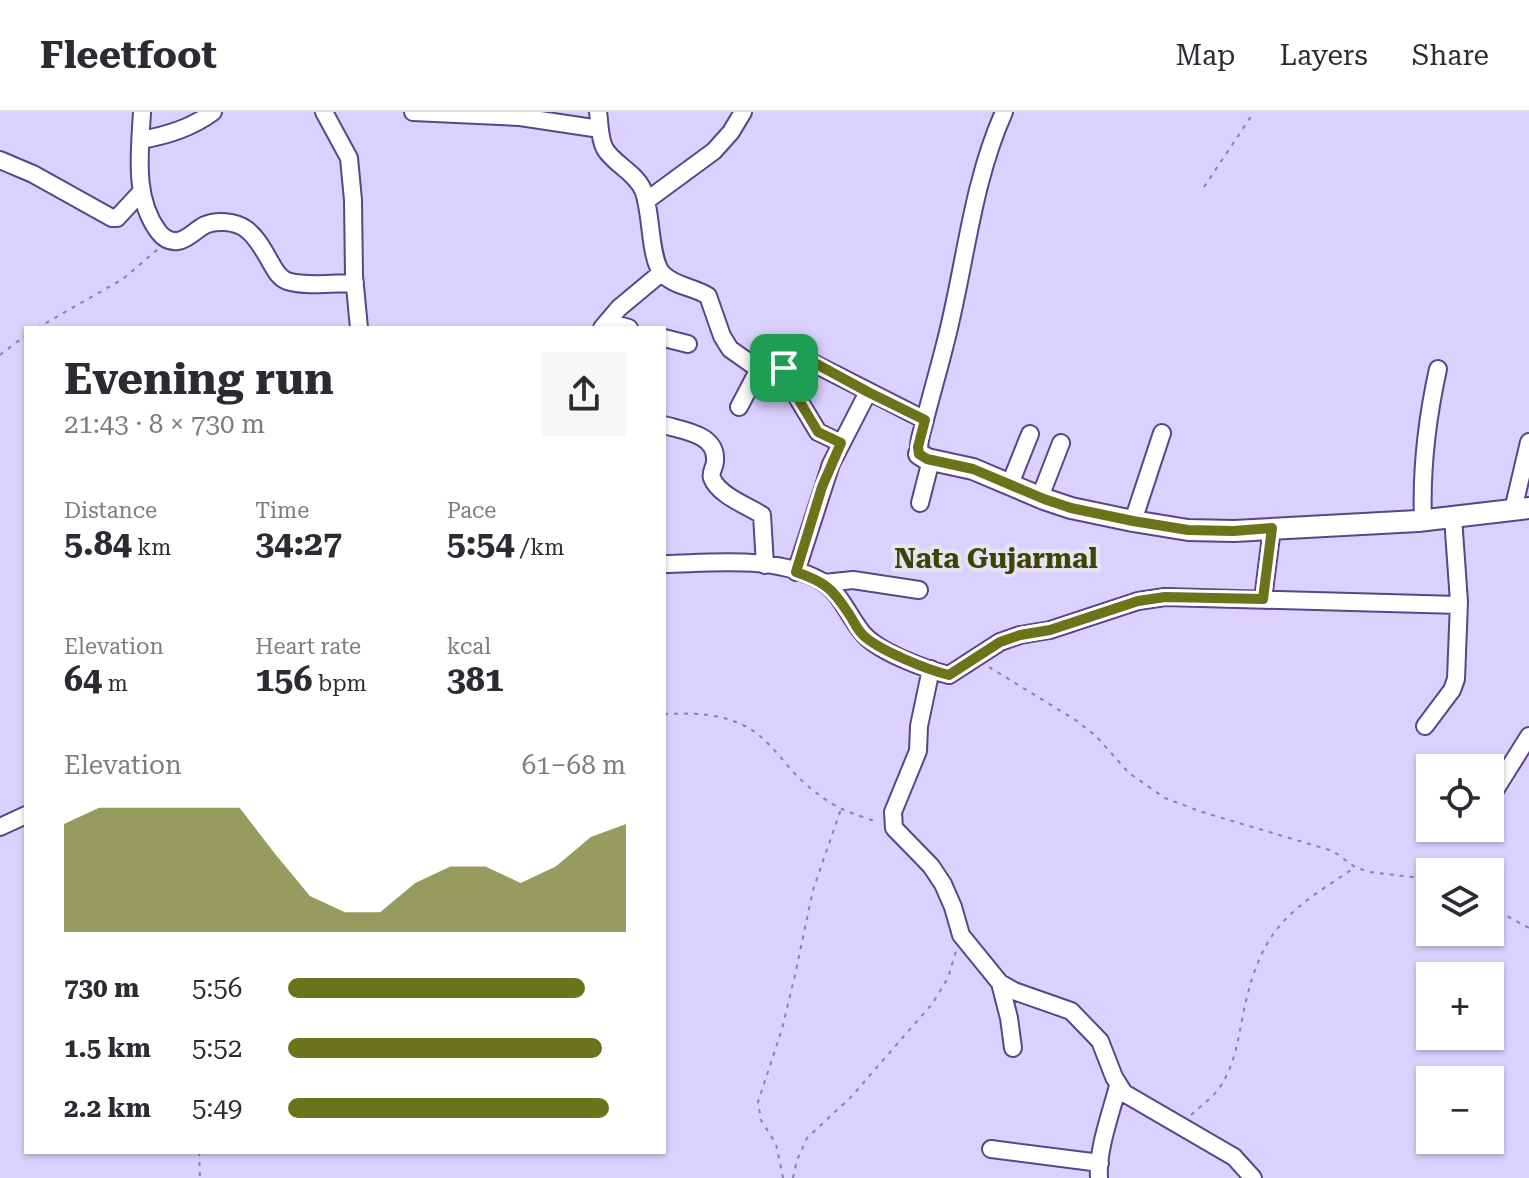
<!DOCTYPE html>
<html lang="en">
<head>
<meta charset="utf-8">
<style>
  :root { --surface:#fff; --page:#f7f7f7; --text:#2b2b33; --muted:#7c7c81; --line:#e1e1e2; --accent:#6b731b }
  body { margin:0; font-family:"Roboto Serif",serif; background:var(--page); color:var(--text); height:100vh; display:flex; flex-direction:column; font-size:30px; white-space:nowrap }
  * { box-sizing:border-box; margin:0 }
  p { font-size:26px; color:var(--muted) }
  .icon { flex:none; width:44px; height:44px; fill:none; stroke:currentColor; stroke-width:2; stroke-linecap:round; stroke-linejoin:round }
  .map { position:relative; flex:1; overflow:hidden }
  .drawer { position:absolute; left:24px; top:214px; width:642px; height:828px; display:flex; flex-direction:column; background:var(--surface); border-radius:0px; box-shadow:0 2px 6px #0004 }
  .drawer>* { flex:none }
  .buttons { position:absolute; left:1416px; top:642px; display:grid; gap:16px }
  .buttons a { display:grid; place-items:center; width:88px; height:88px; border-radius:0px; background:var(--surface); box-shadow:0 2px 6px #0004; font-size:40px }
  .pin { position:absolute; display:grid; place-items:center; width:68px; height:68px; color:#fff; margin:-34px; border-radius:16px; box-shadow:0 4px 12px #0006 }
  .round { display:grid; place-items:center; flex:none; width:84px; height:84px; border-radius:0px; background:var(--page) }
  .overview { display:flex; align-items:center; justify-content:space-between; height:136px; padding:0 40px }
  h1 { font-size:44px; font-weight:700; line-height:60px }
  .stats { display:grid; grid-template-columns:repeat(3,1fr); gap:12px; height:136px; padding:8px 40px }
  .stats div { display:grid; align-content:center }
  .stats b { font-size:34px; font-weight:700 }
  .stats small { font-size:22px; font-weight:400 }
  .stats p { font-size:22px }
  .chart { height:224px; padding:16px 40px }
  .chart p { display:flex; justify-content:space-between }
  .chart svg { width:100%; height:144px; margin-top:8px; fill:var(--accent); opacity:.7 }
  ul { padding:0 40px; list-style:none; font-size:26px }
  li { display:grid; grid-template-columns:128px 96px 1fr; align-items:center; height:60px }
  li i { height:20px; border-radius:10px; background:var(--accent) }
  header { display:flex; align-items:center; gap:48px; box-sizing:border-box; height:112px; padding:0 40px; background:var(--surface); border-bottom:2px solid var(--line) }
  header strong { font-size:38px }
  nav { display:flex; gap:44px; margin-inline-start:auto; font-size:28px }
  .map>svg:first-child { display:block }
</style>
</head>
<body>
<header>
<strong>Fleetfoot</strong>
<nav><a>Map</a><a>Layers</a><a>Share</a></nav>
</header>
<div class="map">
<svg width="1529" height="1066" viewBox="0 0 1529 1066">
  <rect width="100%" height="100%" fill="#dad1ff"/>
  <g fill="none" stroke-linecap="round" stroke-linejoin="round">
    <defs>
      <path id="minor" d="M142,0C140,39 133,85 158,119C163,126 169,130 178,129C189,127 195,118 205,113C216,108 235,109 246,117C257,125 264,139 271,151C275,158 279,166 287,169C305,175 336,171 355,171
        M324,0L349,46L353,88L354,164L359,216
        M413,0L520,5L600,17
        M598,0C600,12 599,26 605,37C614,52 636,61 643,78C652,98 649,149 663,162C674,174 694,175 708,184L722,224L730,237L757,256L791,275L818,320L841,331
        M141,28C168,23 191,16 213,0
        M0,48L33,62L112,106H117L142,79
        M646,89L714,39L731,20L743,0
        M608,210L629,216
        M602,216L619,196L661,161
        M664,226L688,232
        M777,267C784,256 790,246 803,246L925,308
        M739,295L759,257
        M664,313C684,319 717,322 715,349C715,355 710,360 712,366C718,383 748,394 762,403L765,453
        M919,342C918,331 921,322 924,312C930,287 937,264 943,240C965,160 970,76 1004,0
        M1010,372L1030,322
        M1040,385L1061,331
        M920,391L931,348
        M1513,398L1529,330
        M1133,409L1162,321
        M1423,409C1421,358 1427,307 1438,257
        M664,452C715,451 777,443 823,470C840,481 849,504 861,519C875,539 925,557 949,563L1000,530L1020,523L1050,518L1138,489L1165,485L1459,493
        M796,460L831,352L868,280
        M824,471L853,468L919,478
        M1263,487L1272,416
        M931,557L919,614L918,639L893,700L894,716L931,754L943,772L953,795L961,823L1000,871L1014,879L1071,899L1100,929L1114,965L1124,981L1234,1045L1253,1066
        M1425,614L1452,578L1456,567L1459,490L1453,405
        M1492,683L1529,624
        M0,715L26,703
        M1000,871L1009,906L1013,936
        M991,1037L1100,1051
        M1099,1066C1097,1038 1111,1001 1118,974"/>
      <path id="tertiary" d="M919,342L927,347L973,357L1044,387L1071,396L1133,409L1188,418L1234,419L1418,409L1529,396"/>
    </defs>
    <use href="#minor" stroke="#584687" stroke-width="20"/>
    <use href="#tertiary" stroke="#584687" stroke-width="24"/>
    <path stroke="#8a81a7" stroke-width="2" stroke-dasharray="4 6" stroke-linecap="butt" d="M1204,75L1254,0
      M37,216L123,167L158,137
      M0,243L26,223
      M989,555L1077,609L1096,624L1129,661L1165,686L1202,700L1333,739L1355,755L1369,760L1430,767
      M664,602C692,601 717,601 743,613C766,624 780,646 797,664C809,676 827,690 842,697C853,702 866,706 877,710
      M1490,795L1529,816
      M1191,1003C1200,994 1210,988 1218,978C1235,953 1237,932 1243,903C1248,877 1256,849 1270,827C1289,796 1325,776 1354,756
      M199,1040L200,1066
      M783,1066L776,1032L761,1008L758,990L782,917L795,863L813,778L841,697
      M793,1066L797,1048L807,1026L851,985L932,892L948,866L956,839"/>
    <use href="#minor" stroke="#fff" stroke-width="16"/>
    <use href="#tertiary" stroke="#fff" stroke-width="20"/>
  </g>
  <g fill="none" stroke-linecap="round" stroke-linejoin="round">
    <defs>
      <path id="route" d="M797,246H803L811,249L868,280L925,308L918,335L919,342L927,347L973,357L1044,387L1071,396L1133,409L1188,418L1234,419L1272,416L1263,487L1165,485L1138,489L1050,518L1020,523L1000,530L949,563C928,558 878,538 863,523C857,517 853,508 849,502C832,476 825,470 796,460L822,375L841,331L818,320L791,275L777,267L784,256Z"/>
    </defs>
    <use href="#route" stroke="#fff" stroke-width="16"/>
    <use href="#route" stroke="#6b731b" stroke-width="10"/>
  </g>
  <g text-anchor="middle" stroke-width="8" stroke-linejoin="round" paint-order="stroke">
    <g font-size="28" font-weight="bold" fill="#3f4405" stroke="#e6e3f2">
      <text x="996" y="456">Nata Gujarmal</text>
    </g>
  </g>
</svg>
<div class="buttons">
<a><svg class="icon" aria-label="locate" viewBox="0 0 24 24"><circle cx="12" cy="12" r="6"/><path d="M12 2v4M12 18v4M2 12h4M18 12h4"/></svg></a>
<a><svg class="icon" aria-label="layers" viewBox="0 0 24 24"><path d="M12 4l9 5-9 5-9-5zM3 14l9 5 9-5"/></svg></a>
<a>+</a>
<a>−</a>
</div>
<div class="pin" style="left:784px;top:256px;background:#1e9e55"><svg class="icon" aria-label="arrive" viewBox="0 0 24 24"><path d="M6 21V4h12l-3 4 3 4H6"/></svg></div>
<section class="drawer">
<div class="overview"><div><h1>Evening run</h1><p>21:43 · 8 × 730 m</p></div><a class="round"><svg class="icon" aria-label="share" viewBox="0 0 24 24"><path d="M12 15V3M7 8l5-5 5 5M5 13v7h14v-7"/></svg></a></div>
<div class="stats">
<div><p>Distance</p><b>5.84<small> km</small></b></div>
<div><p>Time</p><b>34:27</b></div>
<div><p>Pace</p><b>5:54<small> /km</small></b></div>
</div>
<div class="stats">
<div><p>Elevation</p><b>64<small> m</small></b></div>
<div><p>Heart rate</p><b>156<small> bpm</small></b></div>
<div><p>kcal</p><b>381</b></div>
</div>
<div class="chart"><p><span>Elevation</span>61–68 m</p>
<svg viewBox="0 0 160 44" preserveAspectRatio="none"><path d="M0 44V11L10 6L20 6L30 6L40 6L50 6L60 20L70 33L80 38L90 38L100 29L110 24L120 24L130 29L140 24L150 15L160 11V44z"/></svg>
</div>
<ul>
<li><b>730 m</b>5:56<i style="width:88%"></i></li>
<li><b>1.5 km</b>5:52<i style="width:93%"></i></li>
<li><b>2.2 km</b>5:49<i style="width:95%"></i></li>
</ul>
</section>
</div>
</body>
</html>
